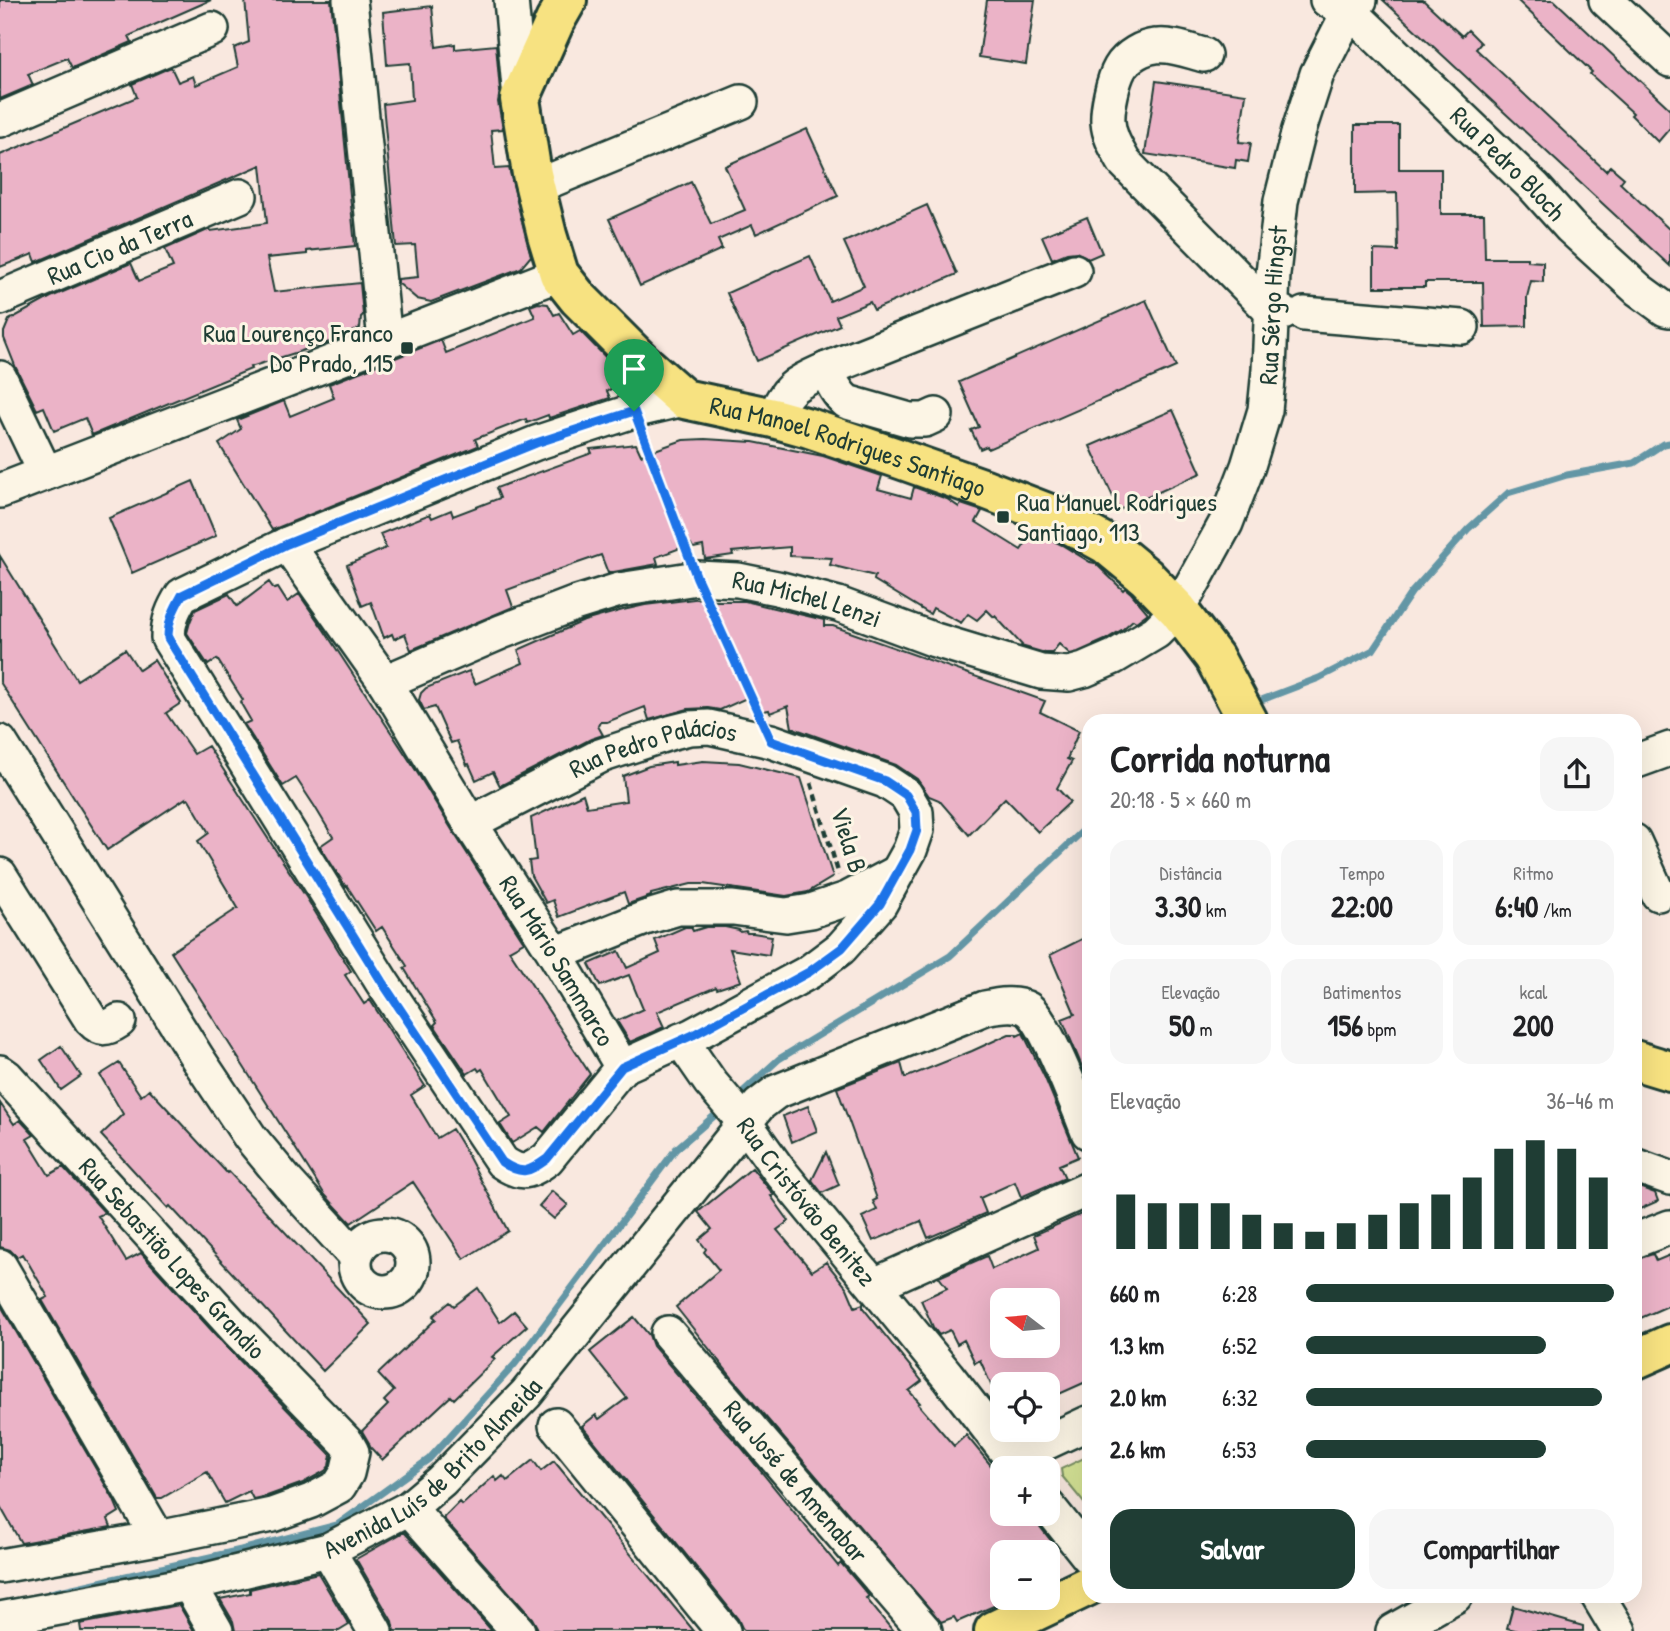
<!DOCTYPE html>
<html lang="pt">
<head>
<meta charset="utf-8">
<style>
  :root { --surface:#fff; --page:#f6f6f6; --text:#202124; --muted:#757577; --accent:#1f3d34 }
  body { margin:0; font-family:"Patrick Hand",sans-serif; background:var(--page); color:var(--text); height:100vh; display:flex; flex-direction:column; font-size:26px; white-space:nowrap }
  * { box-sizing:border-box; margin:0 }
  p { font-size:23px; color:var(--muted) }
  .icon { flex:none; width:38px; height:38px; fill:none; stroke:currentColor; stroke-width:2; stroke-linecap:round; stroke-linejoin:round }
  .map { position:relative; flex:1; overflow:hidden }
  .drawer { position:absolute; left:1082px; top:714px; width:560px; height:889px; display:flex; flex-direction:column; background:var(--surface); border-radius:21px; box-shadow:0 7px 28px #0002 }
  .drawer>* { flex:none }
  .needle { width:46px; rotate:286deg }
  .fabs { position:absolute; left:990px; top:1288px; display:grid; gap:14px }
  .fabs a { display:grid; place-items:center; width:70px; height:70px; border-radius:14px; background:var(--surface); box-shadow:0 7px 28px #0002; font-size:35px }
  .pin { position:absolute; display:grid; place-items:center; width:60px; height:60px; color:#fff; margin:-72px -30px; border-radius:50% 50% 50% 0; rotate:-45deg; box-shadow:0 0 7px #0007 }
  .pin .icon { rotate:45deg }
  .round { display:grid; place-items:center; flex:none; width:74px; height:74px; border-radius:21px; background:var(--page) }
  .summary { display:flex; align-items:center; justify-content:space-between; height:119px; padding:0 28px }
  h1 { font-size:38px; font-weight:700; line-height:52px }
  .stats { display:grid; grid-template-columns:repeat(3,1fr); gap:10px; height:119px; padding:7px 28px }
  .stats div { display:grid; align-content:center; border-radius:18px; background:var(--page); text-align:center }
  .stats b { font-size:30px; font-weight:700 }
  .stats small { font-size:19px; font-weight:400 }
  .stats p { font-size:19px }
  .chart { height:196px; padding:14px 28px }
  .chart p { display:flex; justify-content:space-between }
  .chart svg { width:100%; height:126px; margin-top:7px; stroke:var(--accent); stroke-width:6 }
  .cta { display:flex; gap:14px; margin-top:auto; padding:14px 28px }
  .cta a { flex:1; height:80px; border-radius:21px; background:var(--accent); color:#fff; font-size:28px; font-weight:700; line-height:80px; text-align:center }
  .cta a+a { background:var(--page); color:var(--text) }
  ul { padding:0 28px; list-style:none; font-size:23px }
  li { display:grid; grid-template-columns:112px 84px 1fr; align-items:center; height:52px }
  li i { height:18px; border-radius:9px; background:var(--accent) }
  .map>svg:first-child { display:block }
</style>
</head>
<body>
<div class="map">
<svg width="1670" height="1631" viewBox="0 0 1670 1631">
  <rect width="100%" height="100%" fill="#f9e8df"/>
  <filter id="ink" filterUnits="userSpaceOnUse"><feTurbulence type="fractalNoise" baseFrequency=".0143" numOctaves="2"/><feDisplacementMap in="SourceGraphic" scale="14" xChannelSelector="R" yChannelSelector="G"/><feConvolveMatrix kernelMatrix="1 2 1 2 8 2 1 2 1" color-interpolation-filters="sRGB"/></filter>
  <g filter="url(#ink)">
    <path fill="#d4e295" stroke="#7a9064" stroke-width="2" d="M1088,1456V1508L1062,1476L1061,1469Z"/>
    <g fill="none" stroke-linecap="round" stroke-linejoin="round">
      <path stroke="#6396a5" stroke-width="7" d="M1251,704L1319,678L1373,650L1411,593L1468,529L1508,493L1567,475L1634,463L1663,444L1670,443
        M1216,721L1224,714L1230,712
        M736,1098L779,1059L950,956L1088,826
        M51,1593L241,1550L337,1525L429,1459L515,1364L676,1149L721,1110"/>
    </g>
    <path fill="#ebb3c7" stroke="#1f3d34" stroke-width="2" fill-rule="evenodd" d="M0,0H211L129,36L132,42L72,68L67,58L28,74L33,85L0,99Z
      M245,0H331L355,246L307,251V254L267,258L274,292L360,283L363,315L361,317L360,328L339,339L250,367L251,369L92,435L85,418L54,431L44,407L37,410L16,368L4,338V332L9,320L51,297L131,263L139,281L173,267L165,249L210,229L211,231L267,223L261,165L36,262L33,254L0,267V155L137,97L132,84L171,67L178,82L193,76L196,85L238,67L234,48L249,42Z
      M987,0H1035L1026,64L979,57Z
      M1383,0H1423L1462,36L1468,30L1481,43L1476,49L1606,171L1610,166L1624,178L1620,183L1670,230V266Z
      M1517,0H1554L1670,109V128L1658,142L1631,115L1633,113L1590,74L1592,72Z
      M432,6L436,47L455,44V49L496,45L500,91L498,102L503,129L491,130L495,169L509,168L531,256L521,268L431,302L417,299L398,283V279L418,277L415,245L396,246L383,104L412,100L410,63L387,65L383,12Z
      M1156,81L1246,94L1239,142L1251,143L1248,162L1236,160L1235,168L1145,154Z
      M1355,125H1399V169H1441V214H1484L1485,258H1527V261L1543,262V282L1531,281L1527,297V326L1484,327L1483,282H1425V287H1374V250L1398,251L1397,193L1355,194Z
      M807,129L838,196L756,234L752,225L718,240L722,249L640,286L609,219L691,182L711,224L745,210L725,166Z
      M927,205L957,274L874,310L870,302L836,316L840,325L757,361L727,293L810,256L830,301L864,286L844,242Z
      M1087,217L1102,253L1088,259L1085,256L1076,252L1067,253L1052,259L1042,236Z
      M1146,300L1176,367L988,449L987,446L980,449L971,430L979,427L959,382Z
      M538,303L548,304L554,315L559,313L573,335L580,331L620,372L609,381L613,388L607,391L610,398L549,418L548,415L527,423L526,419L475,439L478,446L272,530L219,444L241,429L237,420L284,401L290,416L334,398L329,384L441,340L446,353L535,317L530,306Z
      M1173,410L1201,473L1119,510L1090,446Z
      M705,439L753,442L823,456L882,476L878,489L911,498L914,487L947,499L959,507L961,504L982,511L976,522L1021,550L1034,531L1062,545L1090,562L1095,563L1123,590L1125,588L1131,593L1148,613L1136,622L1133,620L1123,629L1105,640L1078,652L1070,654L1059,644L1052,653H1045L1021,646L1022,645L995,616L994,617L987,610L977,620L968,614L961,623L933,608L930,614L874,580L875,576L830,565L832,558L790,556V547L732,552L733,555L705,559L703,546L693,548L691,544L656,557L658,564L608,573L601,555L552,572L553,573L507,590L513,607L411,650L405,634L394,639L392,634L384,638L371,602L362,606L347,565L386,548L380,534L430,514L432,518L451,510L453,516L500,498L496,488L592,453L590,449L636,444L641,455L683,440Z
      M193,481L216,536L132,573L109,518Z
      M0,556L77,680L125,649L139,670L154,660L181,703L166,713L194,754L208,746L306,897L351,971L345,975L364,1004L370,1000L425,1086L411,1095L437,1138L452,1129L466,1152L508,1231L464,1259L413,1182L351,1223L325,1195L171,952L238,908L198,841L209,833L189,799L187,800L186,798L107,850L0,682Z
      M269,582L274,589L278,588L287,602L299,594L324,630L415,769L454,833L524,942L509,950L590,1074L544,1132L538,1127L512,1143L500,1124L511,1117L482,1069L479,1071L477,1068L467,1074L434,1025L437,1022L404,968L407,966L382,927L376,931L347,886L346,887L320,846L333,837L315,807L296,778L283,786L244,724L251,721L240,702L243,700L217,659L208,665L187,633L190,622L195,610L229,594L237,606Z
      M702,598L704,601H745L824,620V626H833L1045,701L1040,712L1079,731L1067,759L1072,761L1057,788L1070,802L1038,832L1005,798L969,835L939,800L929,796L917,779L896,765L796,729L795,728H792L788,706L770,713L769,710L759,712L753,695L720,710L708,708L688,709L649,720L645,707L607,722H600L598,726L603,735L591,739L500,786L493,772L476,780L469,764L467,765L457,741L451,743L435,707L424,710L419,700L421,693L426,688L469,671L475,684L523,663L518,650L584,621L623,610L645,605Z
      M703,761L739,763L801,778L833,877L808,892L786,896L703,884H691L651,894V896L628,904L624,892L559,917L553,900L546,903L531,876L529,861L536,860L531,818L583,794L587,807L626,801L623,776L649,766L675,762V765Z
      M685,927H691L693,931L706,927H725L739,930L740,932L746,931L747,933H753L772,936L769,955L730,949L741,981L717,989L716,987L657,1012L664,1027L630,1042L617,1021L643,1009L629,975L600,986L589,964L619,951L627,968L660,953L655,940Z
      M1088,936V1081L1062,1019L1075,1014L1050,955Z
      M1023,1033L1045,1078L1078,1157L1059,1165L1065,1178L1021,1197L1015,1182L980,1198L986,1213L928,1238L921,1221L873,1241L862,1217L877,1210L873,1201L877,1199L837,1088L901,1063L905,1078L972,1051L1009,1034H1016L1017,1036Z
      M61,1046L81,1076L61,1090L41,1060Z
      M119,1063L141,1096L149,1089L227,1173L229,1172L371,1324L323,1371L170,1206L168,1208L101,1135L123,1114L100,1075Z
      M0,1103L14,1124L20,1120L34,1135L27,1139L49,1175L63,1167L105,1213L98,1216L126,1261L141,1253L224,1344L331,1455L329,1466L325,1471L303,1483L267,1496L253,1499L249,1491L225,1503L207,1472L162,1498H157L42,1300L48,1297L26,1259H25L22,1254L17,1257L10,1250L0,1247Z
      M808,1106L817,1131L792,1142L783,1116Z
      M826,1152L839,1185L822,1193L812,1180Z
      M752,1168L774,1195L771,1196L789,1221L777,1230L812,1271L826,1262L847,1288L855,1307L863,1304V1308L922,1381L909,1391L920,1403L918,1404L954,1446L966,1435L1003,1480V1514H1030L1052,1542L1040,1552H1003V1602L957,1622L954,1617L941,1622L734,1380L676,1307L719,1270L704,1252L706,1249L699,1240L712,1229L698,1212Z
      M1636,1186L1655,1193L1658,1201L1635,1211L1638,1219L1634,1220V1187Z
      M552,1191L568,1205L554,1219L539,1206Z
      M1088,1211V1381L1048,1399V1384H1003V1393L996,1396L980,1360L975,1363L964,1340L957,1344L950,1330L939,1335L933,1327L921,1300L947,1288L939,1277L987,1256L992,1269L1039,1248L1034,1235ZM1003,1300H1048V1346H1003Z
      M1653,1254L1656,1261L1670,1255V1305L1634,1321V1260Z
      M478,1288L500,1322L514,1311L527,1326L492,1357L495,1359L454,1399L451,1396L382,1460L370,1447L369,1443L362,1431L388,1405L384,1401L394,1391L378,1374L436,1319L433,1316L450,1302L454,1306Z
      M0,1304L114,1500L119,1512L108,1519L111,1527L21,1543L0,1506Z
      M634,1317L649,1335L653,1346L726,1431L742,1448L838,1566L841,1563L869,1596L866,1598L893,1631H745L742,1628L738,1619L582,1426L596,1415L599,1419L627,1398L590,1352Z
      M533,1460L541,1471L554,1461L694,1631H537V1627L532,1618L443,1518L459,1502L462,1505L494,1476L497,1481L503,1476L507,1481Z
      M404,1532L426,1556L492,1631H394L392,1621L356,1559Z
      M318,1573L349,1625L339,1631H235L233,1621L220,1599L250,1593V1589Z
      M179,1605L194,1631H81L80,1624Z
      M1513,1606L1583,1626V1631H1519L1507,1628Z"/>
    <g fill="none" stroke-linecap="round" stroke-linejoin="round">
      <defs>
        <g id="minor">
          <path d="M350,0L385,341"/>
          <path d="M511,0L520,99"/>
          <path id="s1" d="M1327,0L1351,12L1535,188L1570,227L1639,290L1665,309L1670,310"/>
          <path d="M1606,0L1670,60"/>
          <path d="M1204,55C1189,51 1172,44 1156,46C1143,47 1127,56 1120,68C1113,80 1107,109 1108,122C1109,137 1117,149 1124,162L1271,311L1283,313"/>
          <path d="M0,120L212,29"/>
          <path d="M535,187L741,102"/>
          <path id="s2" d="M0,298L240,196"/>
          <path d="M1304,314L1462,327"/>
          <path d="M827,369C831,382 836,393 847,402L910,420H925L936,415"/>
          <path d="M0,378L45,472"/>
          <path d="M773,418C788,385 795,384 827,369L1074,271"/>
          <path d="M0,491L559,274"/>
          <path id="s3" d="M287,544L385,682L470,823L555,954L622,1067"/>
          <path id="s4" d="M385,682L501,632L574,604L619,590L697,578L738,580L777,588L838,604L935,640L1041,672L1069,674L1084,670L1114,657L1156,632L1178,610L1226,523L1248,466L1265,410L1269,370L1273,274L1281,201L1299,130L1317,74L1343,23L1360,0"/>
          <path d="M0,742L198,1059L250,1137L288,1183L355,1256"/>
          <path d="M1634,762L1670,749"/>
          <path id="s5" d="M470,823L600,756L673,732L689,728L709,727L771,741L885,781L906,795L916,812L917,830L910,850L880,904L841,948L809,972L693,1035L622,1067L547,1159C529,1172 522,1176 502,1162L382,982L168,638C168,621 173,609 182,595L287,544L536,443L633,411L684,399"/>
          <path d="M1634,841L1658,894"/>
          <path d="M0,875L91,1020C101,1031 107,1029 119,1021"/>
          <path d="M555,954L645,918L678,908H733L786,915L811,911L847,899L896,873"/>
          <path id="s6" d="M681,1040L710,1082L745,1123L778,1169L947,1375L1019,1468"/>
          <path id="s7" d="M0,1072L7,1077L238,1331L347,1443L352,1452L347,1473L339,1486L311,1501L272,1515L158,1538L0,1566"/>
          <path d="M1634,1165L1670,1178"/>
          <circle cx="384" cy="1263" r="29"/>
          <path d="M1634,1241L1670,1227"/>
          <path d="M0,1266L158,1538"/>
          <path d="M874,1285L1088,1189"/>
          <path id="s8" d="M668,1333L925,1631"/>
          <path d="M556,1425L723,1631"/>
          <path d="M1011,1459L1088,1423"/>
          <path d="M1048,1506L1088,1556"/>
          <path d="M409,1508L518,1631"/>
          <path d="M328,1550L375,1631"/>
          <path d="M189,1584L216,1631"/>
          <path d="M1598,1596L1619,1631"/>
          <path id="s9" d="M0,1619L189,1584L328,1550L409,1508L441,1481L526,1394L759,1105L776,1092L985,1008C999,1005 1016,1002 1028,1009C1045,1020 1079,1109 1088,1132"/>
          <path d="M1393,1631L1455,1596"/>
        </g>
        <g id="major">
          <path id="s10" d="M567,0L555,21L520,99L532,174L547,235L559,274L578,298L642,362L684,399L773,418L809,428L900,459L985,489L1055,516L1106,544L1146,577L1178,610L1214,657L1248,721"/>
          <path d="M1634,1060L1670,1071"/>
          <path d="M1634,1360L1670,1344"/>
          <path d="M994,1631L1088,1586"/>
        </g>
      </defs>
      <use href="#minor" stroke="#1f3d34" stroke-width="38"/>
      <use href="#major" stroke="#1f3d34" stroke-width="44"/>
      <path stroke="#1f3d34" stroke-width="4.5" stroke-dasharray="7 5" stroke-linecap="butt" d="M643,435L688,555
        M709,605L758,711
        M811,783L839,875"/>
      <use href="#minor" stroke="#fcf5e5" stroke-width="33"/>
      <use href="#major" stroke="#f7e281" stroke-width="38"/>
    </g>
  </g>
  <g fill="none" stroke-linecap="round" stroke-linejoin="round" filter="url(#ink)">
    <defs>
      <path id="route" d="M634,411L697,578L771,741L885,781L906,795L916,812L917,830L910,850L880,904L842,948L809,972L693,1035L622,1067L547,1159C529,1172 522,1176 502,1162L382,982L168,638C168,621 174,609 182,595L287,544L536,443Z"/>
    </defs>
    <use href="#route" stroke="#fff" stroke-width="14"/>
    <use href="#route" stroke="#1a73e8" stroke-width="9"/>
  </g>
  <g fill="#1f3d34" stroke="#fcf5e5" stroke-width="2.5">
    <rect x="400" y="341" width="14" height="14" rx="3.5"/>
    <rect x="996" y="510" width="14" height="14" rx="3.5"/>
  </g>
  <g text-anchor="middle" stroke-width="6" stroke-linejoin="round" paint-order="stroke">
    <g font-size="26" fill="#1f3d34" stroke="#fcf5e5">
      <text dy="9" stroke="none"><textPath href="#s1" startOffset="245">Rua Pedro Bloch</textPath></text>
      <text dy="9" stroke="none"><textPath href="#s2" startOffset="130">Rua Cio da Terra</textPath></text>
      <text dy="9" stroke="none"><textPath href="#s4" startOffset="1169">Rua Sérgo Hingst</textPath></text>
      <text dy="9" stroke="none"><textPath href="#s10" startOffset="637">Rua Manoel Rodrigues Santiago</textPath></text>
      <text dy="9" stroke="none"><textPath href="#s4" startOffset="443">Rua Michel Lenzi</textPath></text>
      <text dy="9" stroke="none"><textPath href="#s5" startOffset="201">Rua Pedro Palácios</textPath></text>
      <text transform="translate(849 840) rotate(73)" y="9">Viela B</text>
      <text dy="9" stroke="none"><textPath href="#s3" startOffset="497">Rua Mário Sammarco</textPath></text>
      <text dy="9" stroke="none"><textPath href="#s6" startOffset="205">Rua Cristóvão Benitez</textPath></text>
      <text dy="9" stroke="none"><textPath href="#s7" startOffset="254">Rua Sebastião Lopes Grandio</textPath></text>
      <text dy="9" stroke="none"><textPath href="#s9" startOffset="469">Avenida Luís de Brito Almeida</textPath></text>
      <text dy="9" stroke="none"><textPath href="#s8" startOffset="196">Rua José de Amenabar</textPath></text>
    </g>
    <g font-size="26" fill="#1f3d34" stroke="#fcf5e5" text-anchor="end">
      <text x="393" y="342">Rua Lourenço Franco<tspan x="393" dy="30">Do Prado, 115</tspan></text>
      <text x="1017" y="511" text-anchor="start">Rua Manuel Rodrigues<tspan x="1017" dy="30">Santiago, 113</tspan></text>
    </g>
  </g>
</svg>
<div class="fabs">
<a><svg class="needle" viewBox="-14 -14 28 28"><path d="M0-13l5 13h-10z" fill="#e53935"/><path d="M0 13l5-13h-10z" fill="#757577"/></svg></a>
<a><svg class="icon" aria-label="locate" viewBox="0 0 24 24"><circle cx="12" cy="12" r="6"/><path d="M12 2v4M12 18v4M2 12h4M18 12h4"/></svg></a>
<a>+</a>
<a>−</a>
</div>
<div class="pin" style="left:634px;top:411px;background:#1e9e55"><svg class="icon" aria-label="arrive" viewBox="0 0 24 24"><path d="M6 21V4h12l-3 4 3 4H6"/></svg></div>
<section class="drawer">
<div class="summary"><div><h1>Corrida noturna</h1><p>20:18 · 5 × 660 m</p></div><a class="round"><svg class="icon" aria-label="share" viewBox="0 0 24 24"><path d="M12 15V3M7 8l5-5 5 5M5 13v7h14v-7"/></svg></a></div>
<div class="stats">
<div><p>Distância</p><b>3.30<small> km</small></b></div>
<div><p>Tempo</p><b>22:00</b></div>
<div><p>Ritmo</p><b>6:40<small> /km</small></b></div>
</div>
<div class="stats">
<div><p>Elevação</p><b>50<small> m</small></b></div>
<div><p>Batimentos</p><b>156<small> bpm</small></b></div>
<div><p>kcal</p><b>200</b></div>
</div>
<div class="chart"><p><span>Elevação</span>36–46 m</p>
<svg viewBox="0 0 160 44" preserveAspectRatio="none"><path d="M5 44V25M15 44V28M25 44V28M35 44V28M45 44V32M55 44V35M65 44V38M75 44V35M85 44V32M95 44V28M105 44V25M115 44V19M125 44V9M135 44V6M145 44V9M155 44V19"/></svg>
</div>
<ul>
<li><b>660 m</b>6:28<i style="width:100%"></i></li>
<li><b>1.3 km</b>6:52<i style="width:78%"></i></li>
<li><b>2.0 km</b>6:32<i style="width:96%"></i></li>
<li><b>2.6 km</b>6:53<i style="width:78%"></i></li>
</ul>
<div class="cta"><a>Salvar</a><a>Compartilhar</a></div>
</section>
</div>
</body>
</html>
